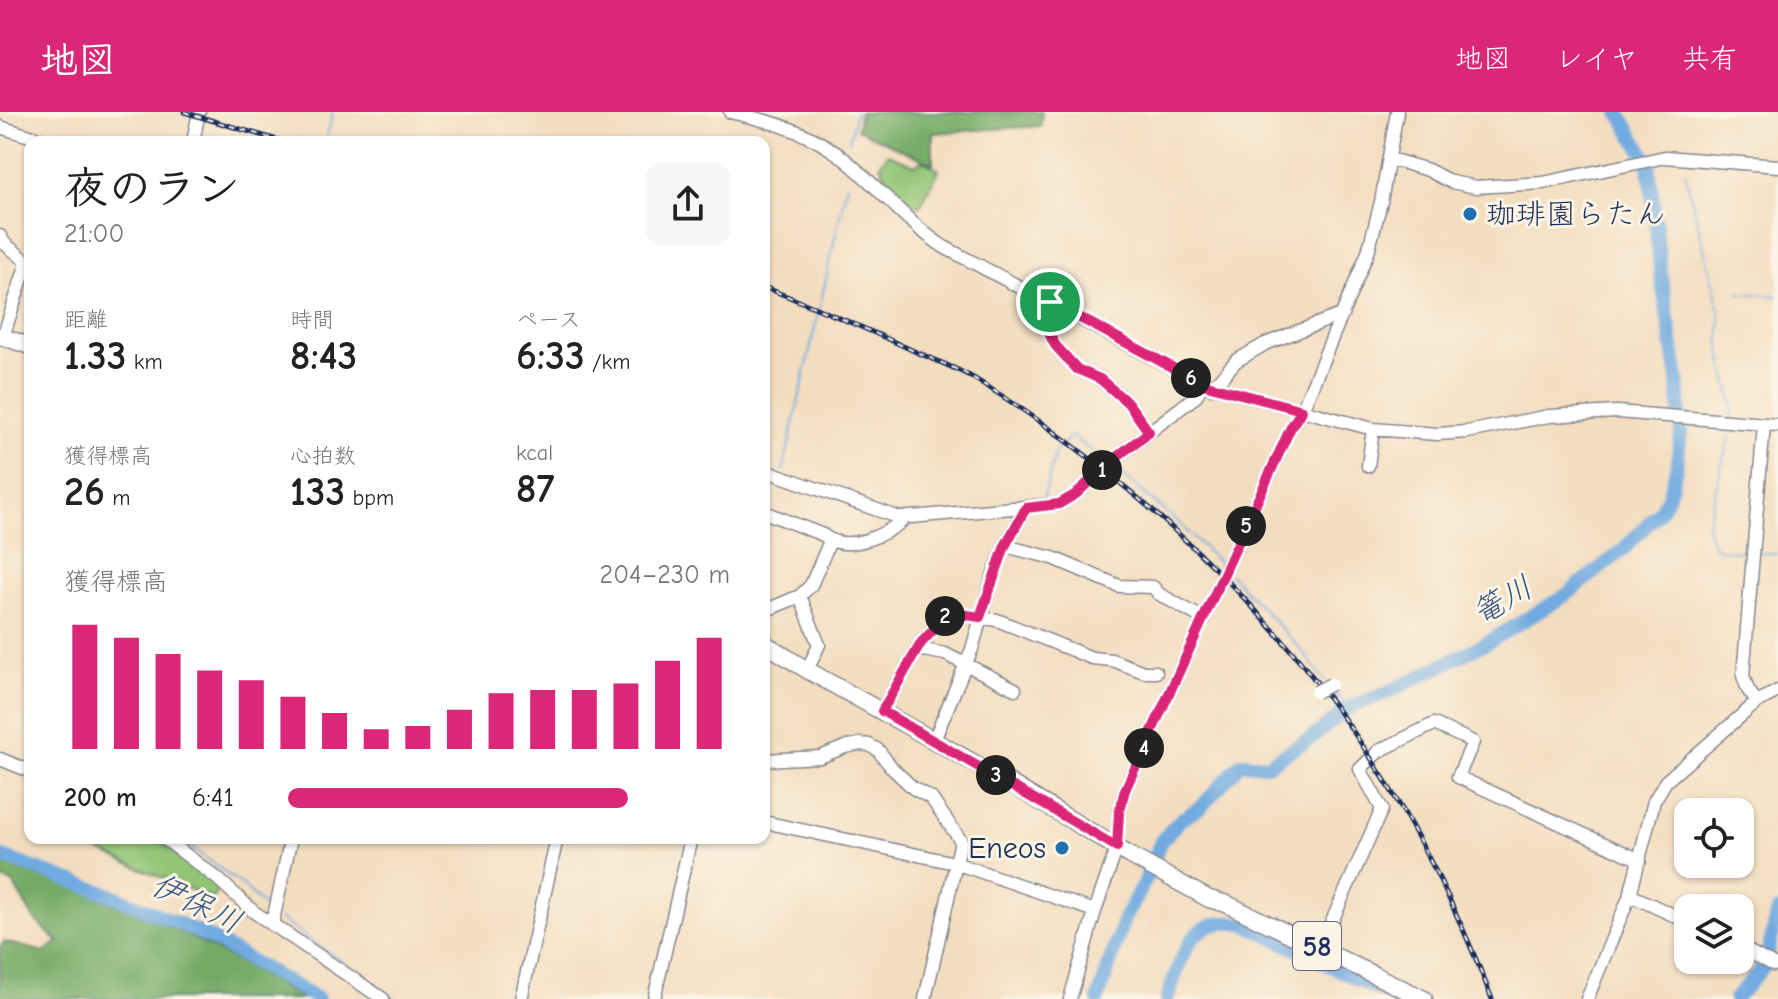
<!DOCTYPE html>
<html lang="ja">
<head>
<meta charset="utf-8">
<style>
  :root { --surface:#fff; --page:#f6f6f6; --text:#222; --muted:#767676; --accent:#db2777 }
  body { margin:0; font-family:"Comic Neue","Klee One",sans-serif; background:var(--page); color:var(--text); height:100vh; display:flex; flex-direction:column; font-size:30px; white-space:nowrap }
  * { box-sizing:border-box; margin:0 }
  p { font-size:26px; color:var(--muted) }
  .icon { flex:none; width:44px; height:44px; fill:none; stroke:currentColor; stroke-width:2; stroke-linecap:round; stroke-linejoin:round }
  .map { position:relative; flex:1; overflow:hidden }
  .drawer { position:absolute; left:24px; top:24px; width:746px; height:708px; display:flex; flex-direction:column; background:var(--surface); border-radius:16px; box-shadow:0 2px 6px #0004 }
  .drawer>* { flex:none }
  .controls { position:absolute; left:1674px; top:686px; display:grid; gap:16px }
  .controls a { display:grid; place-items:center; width:80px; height:80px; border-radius:16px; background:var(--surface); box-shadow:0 2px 6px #0004; font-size:40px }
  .pin { position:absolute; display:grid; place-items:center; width:68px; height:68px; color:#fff; margin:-34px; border:4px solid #fff; border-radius:50%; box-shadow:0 2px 8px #0007 }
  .km { position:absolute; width:40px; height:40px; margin:-20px; border-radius:50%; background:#222; color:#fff; font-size:22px; line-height:40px; text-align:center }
  .round { display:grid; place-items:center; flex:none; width:84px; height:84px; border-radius:16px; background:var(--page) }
  .summary { display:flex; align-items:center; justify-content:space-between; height:136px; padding:0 40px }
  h1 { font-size:44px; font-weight:700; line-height:60px }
  .figures { display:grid; grid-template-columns:repeat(3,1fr); gap:12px; height:136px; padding:8px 40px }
  .figures div { display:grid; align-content:center }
  .figures b { font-size:40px; font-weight:700 }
  .figures small { font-size:22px; font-weight:400 }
  .figures p { font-size:22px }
  .chart { height:224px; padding:16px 40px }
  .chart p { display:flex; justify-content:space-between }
  .chart svg { width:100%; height:144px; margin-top:8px; stroke:var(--accent); stroke-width:6 }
  ul { padding:0 40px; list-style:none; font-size:26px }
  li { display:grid; grid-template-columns:128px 96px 1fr; align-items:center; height:60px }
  li i { height:20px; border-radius:10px; background:var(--accent) }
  header { display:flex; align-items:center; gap:48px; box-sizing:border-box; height:112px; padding:0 40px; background:var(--accent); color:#fff }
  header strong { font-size:38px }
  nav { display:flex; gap:44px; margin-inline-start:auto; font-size:28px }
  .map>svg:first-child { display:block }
</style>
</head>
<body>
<header>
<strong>地図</strong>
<nav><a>地図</a><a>レイヤ</a><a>共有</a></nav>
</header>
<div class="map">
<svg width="1778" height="887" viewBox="0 0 1778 887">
  <rect width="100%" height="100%" fill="#fcf5e5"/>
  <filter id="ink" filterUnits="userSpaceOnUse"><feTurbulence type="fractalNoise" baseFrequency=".0125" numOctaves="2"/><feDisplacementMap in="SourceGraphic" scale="16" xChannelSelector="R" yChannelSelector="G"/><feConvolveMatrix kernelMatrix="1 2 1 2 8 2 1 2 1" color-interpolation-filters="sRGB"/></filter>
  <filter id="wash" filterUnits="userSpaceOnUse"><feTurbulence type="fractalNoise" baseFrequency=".006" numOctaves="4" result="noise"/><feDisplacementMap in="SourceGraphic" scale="32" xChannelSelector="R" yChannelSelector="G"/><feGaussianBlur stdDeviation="1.8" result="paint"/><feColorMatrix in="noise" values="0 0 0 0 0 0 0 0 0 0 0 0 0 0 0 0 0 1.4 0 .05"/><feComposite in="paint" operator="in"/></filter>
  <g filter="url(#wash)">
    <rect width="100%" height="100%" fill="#f3ddbf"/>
    <path fill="#91c474" stroke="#567a69" stroke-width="2" d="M888,42L915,53L922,48L939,58L920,94C903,89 887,69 880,52Z
      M68,726H155L219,773L213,787Z"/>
    <path fill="#74aa66" stroke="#486c62" stroke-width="2" d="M860,0H1042L1041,14L933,21V52L857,17Z
      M0,750C31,762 62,771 93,783C164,809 238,847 303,887H0V835L4,830L44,840L58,830L34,807L13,771L0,766Z"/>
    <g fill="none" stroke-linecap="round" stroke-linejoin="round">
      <path stroke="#70aae0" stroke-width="2" d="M327,24L333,0
        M849,29L856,0
        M1685,60L1720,200V238L1733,293L1732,305
        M1738,181L1778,184
        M1731,315L1707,414L1713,434L1721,438L1747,440
        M1113,355L1179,411L1221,453
        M783,359L847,72
        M1043,388L1056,338L1072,324L1104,349
        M1757,441L1778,442
        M1231,463L1297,533L1325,569
        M1331,577L1349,596
        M179,726L242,773L271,801
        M280,807L396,887"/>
      <path stroke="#70aae0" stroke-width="14" d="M0,744L117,785L205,823L318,887
        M1098,887L1124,807L1145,769L1161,729L1180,708L1201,695L1241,651L1267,653L1314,624L1349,596L1399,575L1490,529L1566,483L1622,439L1659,400L1668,385L1676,357L1681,322L1678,267L1661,164L1649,51L1619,0
        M1167,887C1184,842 1188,800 1247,813L1398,887
        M1735,887L1765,853L1778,799"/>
    </g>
  </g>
  <g filter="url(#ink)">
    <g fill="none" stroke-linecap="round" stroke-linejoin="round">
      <defs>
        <path id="minor" d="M730,0C769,9 805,18 838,42C876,71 904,109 944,135L1203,272L1373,317L1437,322L1467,320L1549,304L1617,300L1778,313
          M0,15L50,30
          M193,30L199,0
          M1390,47L1428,58L1451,70L1476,75L1543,71L1665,45L1778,54
          M0,124L4,131L30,152
          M1047,188L1040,203L1055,233L1077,257L1100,267L1128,291L1149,320
          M3,225L27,151
          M1212,276L1236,249L1265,232L1343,202
          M1368,354L1373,317
          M764,358L900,406L1059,392L1076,382L1110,350L1195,285L1203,272
          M764,400L823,423C847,443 888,422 907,405
          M1005,434L1053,446L1119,474L1153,475L1159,482L1204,507
          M800,484L811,473L830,429
          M764,499L800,484L819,533L807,558
          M918,537L945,542L1015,577
          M1757,590L1748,578L1743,564L1764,312
          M882,599L921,531L940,511L947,500L997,508L1092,546L1112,548L1144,560H1156
          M934,628L972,537L993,464L1005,434L1026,396
          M0,647L30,659
          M764,648L820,645L845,635L860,632L869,633L878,638L892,656L913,676L931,686L961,729L925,887
          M764,710L955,751L1095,799
          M164,726L218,767L254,800L383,887
          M1630,783L1688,810
          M272,813L291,726
          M1740,835L1774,853
          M1320,836L1382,697L1360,657L1379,639L1434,612L1473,630L1458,665L1640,748
          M521,887L557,726
          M654,887L691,726
          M1070,887L1095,799L1117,735L1119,700L1125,678L1291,315L1302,298L1368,140L1381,90L1397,0
          M1587,887L1630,783L1654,689L1666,669L1757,590L1778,579"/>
        <path id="major" d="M0,224L30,234
          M764,531L807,558L1003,667L1129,743L1209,787L1227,792L1424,887"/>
      </defs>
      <use href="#minor" stroke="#87868e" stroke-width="15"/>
      <use href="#major" stroke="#87868e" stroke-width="19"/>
      <use href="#minor" stroke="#fff" stroke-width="12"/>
      <use href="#major" stroke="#fff" stroke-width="16"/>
      <defs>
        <path id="rail" d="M184,0L284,30
          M764,175C815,195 865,216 914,239C936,249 960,257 980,270C1106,348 1239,466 1328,585C1397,676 1451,781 1492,887"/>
      </defs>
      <use href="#rail" stroke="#1b2f5e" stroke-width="5"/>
      <use href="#rail" stroke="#fcf5e5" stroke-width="2" stroke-dasharray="6" stroke-linecap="butt"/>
      <defs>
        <path id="minor-bridge" d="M1316,580L1331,572"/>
      </defs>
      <use href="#minor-bridge" stroke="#87868e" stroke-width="15" stroke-linecap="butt"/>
      <use href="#minor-bridge" stroke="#fff" stroke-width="12"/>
    </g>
  </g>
  <g fill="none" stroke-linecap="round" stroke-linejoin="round" filter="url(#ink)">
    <defs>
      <path id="route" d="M1047,188L1203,272L1302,298L1291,315L1125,678L1119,700L1117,735L882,599L921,531L940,511L947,500L980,505L1005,434L1026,396L1059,392L1076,382L1110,350L1149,320L1128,291L1100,267L1077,257L1055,233L1040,203Z"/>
    </defs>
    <use href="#route" stroke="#fff" stroke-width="16"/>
    <use href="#route" stroke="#db2777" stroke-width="10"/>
  </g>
  <g fill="#1f6fb2" stroke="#fcf5e5" stroke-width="3">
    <circle cx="1470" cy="102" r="8"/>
    <circle cx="1062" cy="736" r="8"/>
  </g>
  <g text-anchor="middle" stroke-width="6" stroke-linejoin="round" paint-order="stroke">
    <rect fill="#fcf5e5" stroke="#5e6a86" stroke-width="2" x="1293" y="810" width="48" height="48" rx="6"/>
    <g font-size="28" font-weight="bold" fill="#1b2f5e">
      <text x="1317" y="844">58</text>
    </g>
    <g font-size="30" fill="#1b2f5e" stroke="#fcf5e5" text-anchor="start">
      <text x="1486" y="112">珈琲園らたん</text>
      <text x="1046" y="746" text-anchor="end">Eneos</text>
    </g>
    <g font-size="32" font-style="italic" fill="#355485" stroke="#fcf5e5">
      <text transform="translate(1502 488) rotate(-30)" y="11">篭川</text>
      <text transform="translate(197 791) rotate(26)" y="11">伊保川</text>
    </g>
  </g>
</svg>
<div class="controls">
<a><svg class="icon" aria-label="locate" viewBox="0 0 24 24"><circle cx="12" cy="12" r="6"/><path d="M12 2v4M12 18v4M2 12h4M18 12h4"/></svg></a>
<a><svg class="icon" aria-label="layers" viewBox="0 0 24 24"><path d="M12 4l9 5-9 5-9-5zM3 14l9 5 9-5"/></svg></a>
</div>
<div class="pin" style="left:1050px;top:190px;background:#1e9e55"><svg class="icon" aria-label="arrive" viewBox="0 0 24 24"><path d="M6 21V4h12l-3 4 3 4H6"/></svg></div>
<b class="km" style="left:1102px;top:358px">1</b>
<b class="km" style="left:945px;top:504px">2</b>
<b class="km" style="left:996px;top:663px">3</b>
<b class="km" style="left:1144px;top:636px">4</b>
<b class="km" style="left:1246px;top:414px">5</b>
<b class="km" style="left:1191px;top:266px">6</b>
<section class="drawer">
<div class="summary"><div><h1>夜のラン</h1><p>21:00</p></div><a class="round"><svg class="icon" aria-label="share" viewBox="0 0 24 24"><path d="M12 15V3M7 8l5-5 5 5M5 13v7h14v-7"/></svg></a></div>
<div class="figures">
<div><p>距離</p><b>1.33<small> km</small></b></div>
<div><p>時間</p><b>8:43</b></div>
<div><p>ペース</p><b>6:33<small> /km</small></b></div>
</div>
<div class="figures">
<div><p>獲得標高</p><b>26<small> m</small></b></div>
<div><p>心拍数</p><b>133<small> bpm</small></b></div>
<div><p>kcal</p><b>87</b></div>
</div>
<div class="chart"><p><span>獲得標高</span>204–230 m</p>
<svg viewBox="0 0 160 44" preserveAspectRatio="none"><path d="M5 44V6M15 44V10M25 44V15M35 44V20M45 44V23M55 44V28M65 44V33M75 44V38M85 44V37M95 44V32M105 44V27M115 44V26M125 44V26M135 44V24M145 44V17M155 44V10"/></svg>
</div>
<ul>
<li><b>200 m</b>6:41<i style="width:77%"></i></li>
</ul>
</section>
</div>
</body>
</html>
